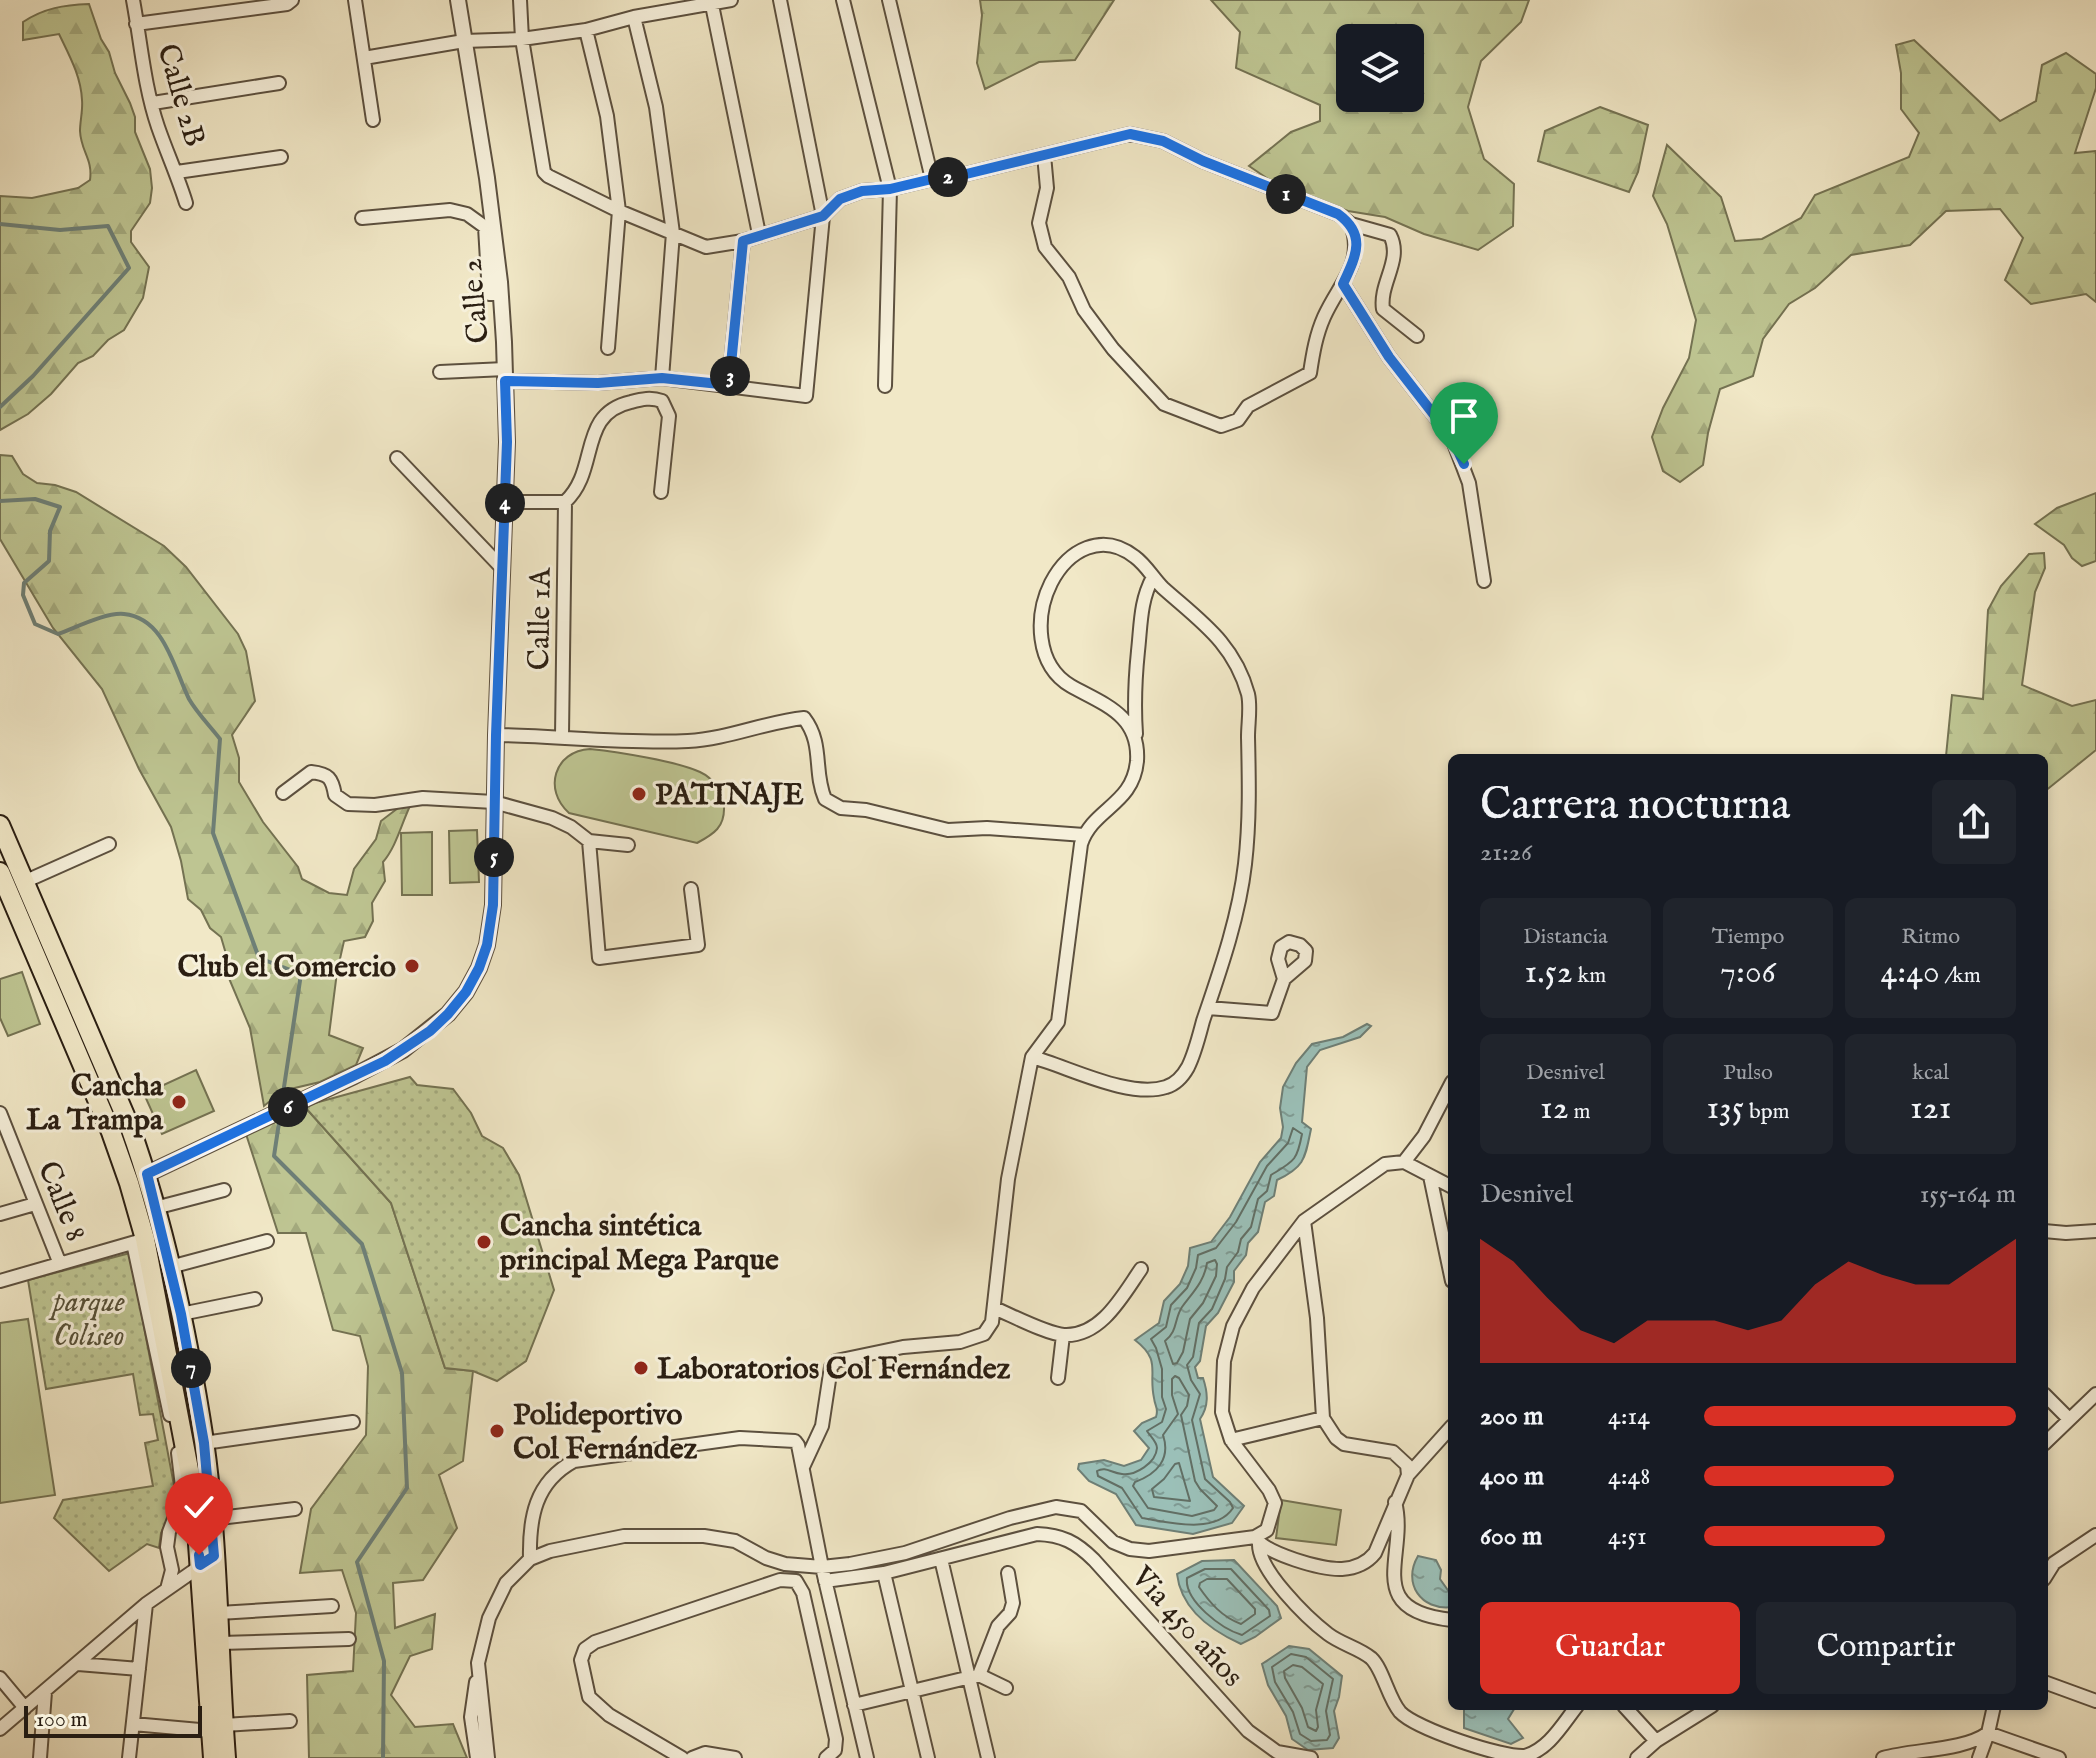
<!DOCTYPE html>
<html lang="es">
<head>
<meta charset="utf-8">
<style>
  :root { --surface:#171b24; --page:#20242c; --text:#f1f3f6; --muted:#9ea1a6; --accent:#d93025 }
  body { margin:0; font-family:"IM FELL English",serif; background:var(--page); color:var(--text); height:100vh; display:flex; flex-direction:column; font-size:30px; white-space:nowrap }
  * { box-sizing:border-box; margin:0 }
  p { font-size:26px; color:var(--muted) }
  .icon { flex:none; width:44px; height:44px; fill:none; stroke:currentColor; stroke-width:2; stroke-linecap:round; stroke-linejoin:round }
  .map { position:relative; flex:1; overflow:hidden }
  .side { position:absolute; left:1448px; top:754px; width:600px; height:956px; display:flex; flex-direction:column; background:var(--surface); border-radius:12px; box-shadow:0 4px 12px #0003 }
  .side>* { flex:none }
  .buttons { position:absolute; left:1336px; top:24px; display:grid; gap:16px }
  .buttons a { display:grid; place-items:center; width:88px; height:88px; border-radius:12px; background:var(--surface); box-shadow:0 4px 12px #0003; font-size:40px }
  .scale { position:absolute; left:24px; bottom:20px; width:178px; box-sizing:border-box; padding-left:8px; border:4px solid #2a1e12; border-top:0; font-size:22px; line-height:28px; white-space:nowrap; color:#2a1e12; -webkit-text-stroke:6px #f6f0db; paint-order:stroke }
  .pin { position:absolute; display:grid; place-items:center; width:68px; height:68px; color:#fff; margin:-82px -34px; border-radius:50% 50% 50% 0; rotate:-45deg; box-shadow:0 0 8px #0007 }
  .pin .icon { rotate:45deg }
  .km { position:absolute; width:40px; height:40px; margin:-20px; border-radius:50%; background:#222; color:#fff; font-size:22px; line-height:40px; text-align:center }
  .round { display:grid; place-items:center; flex:none; width:84px; height:84px; border-radius:12px; background:var(--page) }
  .head { display:flex; align-items:center; justify-content:space-between; height:136px; padding:0 32px }
  h1 { font-size:44px; font-weight:600; line-height:60px }
  .figures { display:grid; grid-template-columns:repeat(3,1fr); gap:12px; height:136px; padding:8px 32px }
  .figures div { display:grid; align-content:center; border-radius:12px; background:var(--page); text-align:center }
  .figures b { font-size:34px; font-weight:600 }
  .figures small { font-size:22px; font-weight:400 }
  .figures p { font-size:22px }
  .chart { height:224px; padding:16px 32px }
  .chart p { display:flex; justify-content:space-between }
  .chart svg { width:100%; height:144px; margin-top:8px; fill:var(--accent); opacity:.7 }
  .primary-button { display:flex; gap:16px; margin-top:auto; padding:16px 32px }
  .primary-button a { flex:1; height:92px; border-radius:12px; background:var(--accent); color:#fff; font-size:32px; font-weight:600; line-height:92px; text-align:center }
  .primary-button a+a { background:var(--page); color:var(--text) }
  ul { padding:0 32px; list-style:none; font-size:26px }
  li { display:grid; grid-template-columns:128px 96px 1fr; align-items:center; height:60px }
  li i { height:20px; border-radius:10px; background:var(--accent) }
  .map>svg:first-child { display:block }
</style>
</head>
<body>
<div class="map">
<svg width="2096" height="1758" viewBox="0 0 2096 1758">
  <defs>
    <pattern id="forest-firs" width="22" height="20" patternUnits="userSpaceOnUse" patternTransform="scale(2)"><rect width="22" height="20" fill="#bec592"/><path d="M5 1l3.5 6h-7zM16 11l3.5 6h-7z" fill="#a3a97d"/></pattern>
    <pattern id="park-dots" width="8" height="8" patternUnits="userSpaceOnUse" patternTransform="scale(2)"><rect width="8" height="8" fill="#bec592"/><path d="M2 2h.1M6 6h.1" fill="none" stroke="#a3a97d" stroke-width="1.8" stroke-linecap="round"/></pattern>
    <pattern id="water-ripples" width="26" height="14" patternUnits="userSpaceOnUse" patternTransform="scale(2)"><rect width="26" height="14" fill="#9bc0b8"/><path d="M2 4q2-2 4 0t4 0M15 11q2-2 4 0t4 0" fill="none" stroke="#7f9b94"/></pattern>
  </defs>
  <rect width="100%" height="100%" fill="#f1e8c7"/>
  <filter id="stains"><feTurbulence type="fractalNoise" baseFrequency=".0025" numOctaves="4"/><feColorMatrix values="0 0 0 0 .2 0 0 0 0 .09 0 0 0 0 .02 0 0 0 .5 -.17"/></filter>
  <radialGradient id="worn" r=".72"><stop offset=".6" stop-color="#630" stop-opacity="0"/><stop offset="1" stop-color="#630" stop-opacity=".3"/></radialGradient>
  <path fill="#bec592" stroke="#747252" stroke-width="2" d="M590,749C618,752 676,761 700,772C713,778 723,792 724,806C725,827 714,834 697,843L569,813C543,790 554,751 590,749Z
    M477,830L479,882L450,883L449,831Z
    M432,832V895H402L401,833Z
    M22,972L40,1024L8,1036L0,1018V979Z
    M196,1070L214,1111L162,1134L144,1094Z
    M28,1319L55,1495L0,1503V1323Z
    M1281,1500L1341,1510L1336,1545L1276,1538Z"/>
  <path fill="url(#forest-firs)" stroke="#747252" stroke-width="2" fill-rule="evenodd" d="M980,0H1114L1075,60L1039,62L985,89L977,63L982,15Z
    M1211,0H1529L1521,22L1481,61L1468,107L1484,159L1514,184L1513,226L1478,250L1424,234L1385,217L1348,211L1274,183L1249,166L1291,132L1320,121V105L1236,68L1240,32ZM1350,38H1410V98H1350Z
    M89,4L101,39L109,52L115,73L130,103L135,117V132L150,169L152,188L150,203L131,231V242L149,267L143,298L124,330L108,340L93,356L78,363L51,394L28,414L0,430V196L32,198L78,188L90,180C93,159 81,152 80,131C80,121 83,110 82,100C81,76 69,55 59,34L23,40V22C44,8 64,5 89,4Z
    M1914,40L2000,121L2036,101L2042,65L2066,53L2096,74V88L2075,153L2096,151V302L2086,294L2031,304L2005,280L2023,238L2000,209L1946,211L1910,245L1851,255L1815,288L1789,304L1763,339L1753,376L1720,389L1708,433L1703,465L1680,482L1663,471L1652,437L1663,408L1689,358L1696,320L1667,224L1653,196L1667,145L1721,197L1735,241L1762,239L1801,218L1815,195L1909,157L1919,133L1901,109V73L1896,45Z
    M1600,107L1648,125L1638,172L1629,192L1538,161L1545,131Z
    M0,455L12,456L23,474L37,483L55,485L76,492L164,546L186,567L238,634L246,651L255,701L232,735L239,758V782L263,822L298,867L302,879L329,893L347,895L354,869L376,839L381,821L402,805L410,806C401,825 396,847 383,862L385,881L372,903L373,921L365,937L344,941L337,972L329,1035L363,1048L356,1065L320,1082L282,1091L264,1106L250,1028L228,976L226,954L221,937L210,928L201,910L188,899L181,861L171,827L139,769L102,689L53,628L0,539Z
    M2096,493V561L2082,566L2072,558L2064,545L2035,524L2057,508Z
    M2044,553L2045,568L2035,592L2022,685L2072,706L2096,700V750L2044,792V758H1943L1946,756L1952,695L1983,699L1988,610L2001,586L2029,554Z
    M304,1106L391,1203L445,1368L473,1371L463,1461L439,1475L457,1528L423,1580L393,1583L395,1628L435,1614L432,1649L410,1656L391,1695L415,1727L453,1724L467,1758H309L307,1675L353,1671L356,1613L342,1570L300,1573L311,1509L366,1435L368,1366L360,1336L333,1330L306,1233H278L246,1134Z"/>
  <path fill="url(#park-dots)" stroke="#747252" stroke-width="2" d="M410,1077L417,1085L453,1089L471,1113L482,1136L503,1148L519,1175L554,1290L526,1361L497,1381L473,1371L445,1368L391,1203L304,1106Z
    M130,1253L177,1501L161,1533L159,1548L147,1544L109,1571L54,1518L63,1500L153,1486L145,1443L158,1440L153,1414L140,1415L133,1374L46,1389L28,1280Z"/>
  <path fill="url(#water-ripples)" stroke="#6e7f76" stroke-width="2" d="M1367,1024L1371,1026L1360,1037L1320,1050L1307,1067L1302,1122L1311,1129C1305,1158 1305,1167 1277,1180L1274,1196L1265,1202L1258,1232L1248,1243L1246,1255L1234,1271V1282L1218,1313L1206,1326L1200,1361L1195,1367L1198,1378H1203C1208,1393 1209,1406 1200,1419L1213,1477L1244,1506L1232,1523L1193,1534L1136,1525L1116,1494L1089,1481L1078,1469L1079,1464L1104,1460L1124,1466L1141,1460L1149,1448L1134,1431L1142,1423L1156,1417C1159,1408 1155,1407 1154,1398C1148,1371 1162,1361 1135,1340L1159,1323L1164,1301L1180,1284L1188,1266L1190,1248L1211,1242L1230,1217L1260,1162L1281,1138L1283,1127L1280,1108L1283,1087L1296,1063L1312,1044L1343,1037Z
    M1418,1556L1436,1560L1441,1570L1440,1579L1452,1596V1607C1421,1611 1402,1583 1418,1556Z
    M1234,1560L1277,1606L1281,1618L1255,1637L1241,1644C1210,1630 1181,1609 1177,1574L1202,1561Z
    M1289,1646L1309,1649L1342,1676L1339,1697L1334,1711L1339,1738L1333,1748L1308,1750L1292,1739L1286,1716L1268,1685L1262,1664Z
    M1464,1706H1516L1508,1719L1523,1738L1511,1744L1464,1728Z"/>
  <g fill="none" stroke-linecap="round" stroke-linejoin="round">
    <path stroke="#626f65" stroke-width="2" d="M1293,1128L1302,1134C1297,1161 1294,1161 1271,1175L1267,1191L1258,1199L1251,1227L1241,1239L1238,1252L1227,1267L1225,1279L1212,1309L1199,1323L1193,1357L1187,1365L1191,1380L1200,1394L1192,1420L1205,1479L1230,1502L1233,1508C1215,1535 1168,1522 1142,1518L1122,1488L1098,1476L1097,1471C1106,1466 1111,1473 1122,1474C1135,1476 1156,1463 1157,1448C1157,1442 1150,1436 1147,1431L1162,1422L1166,1409L1162,1397V1369L1156,1348L1151,1339L1166,1327L1171,1305L1187,1288L1196,1268L1198,1255L1216,1248L1236,1222L1267,1166L1288,1143Z
      M1215,1260L1217,1264L1216,1276L1203,1303L1190,1319L1183,1352L1177,1363L1173,1364L1165,1341C1178,1331 1174,1319 1182,1307C1193,1292 1204,1282 1207,1263Z
      M1175,1376L1179,1378L1189,1395L1187,1406L1181,1415L1195,1481L1200,1489L1217,1506L1214,1510L1192,1516L1148,1508L1133,1486L1135,1482C1157,1474 1171,1459 1163,1435L1178,1414L1172,1395V1379Z
      M1179,1463L1190,1501L1154,1497L1152,1489L1164,1479L1175,1464Z
      M1205,1569H1231L1269,1610L1270,1616L1242,1635C1222,1629 1184,1601 1187,1578Z
      M1207,1579H1227L1255,1609V1614L1241,1624C1222,1617 1210,1603 1199,1587L1200,1583Z
      M1291,1654L1306,1657L1333,1679L1326,1711L1330,1735L1327,1740L1311,1741L1300,1734L1293,1712L1275,1682L1272,1667Z
      M1293,1665L1302,1667L1323,1684L1316,1710L1318,1727L1316,1731L1308,1727L1302,1708L1285,1678L1284,1671Z"/>
    <path stroke="#6e7f76" stroke-width="4" d="M0,224L60,230L108,226L129,268L33,376L0,407
      M0,501L35,499L60,507L50,531L49,561L24,583L23,595L35,624L58,634C75,628 106,612 124,614C165,618 174,669 189,699C197,713 210,726 220,739L213,833L259,958L301,974L281,1107
      M280,1116L274,1156L362,1244L402,1373L407,1488L357,1562L384,1661L383,1758"/>
    <defs>
      <path id="minor" d="M133,0C141,43 144,86 158,127C167,153 178,177 186,203
        M355,0L373,120
        M520,0L522,39L544,172L548,176L619,211L706,247L743,241L823,216L840,199L862,191L890,189L932,179L958,176L1130,134L1163,141L1203,161L1338,214L1351,224L1390,235C1403,260 1379,283 1383,309L1417,336
        M843,0L890,189L885,386
        M889,0L932,179
        M712,5L759,234
        M634,17L656,107L673,233L662,378
        M136,24L287,4L292,0
        M586,30L607,116L619,211L608,348
        M364,58L464,41L522,39L586,30L634,17L731,0
        M153,103L279,83
        M1044,155L1047,188L1039,223L1045,247L1069,277L1084,310L1113,349L1164,404L1221,426L1238,420L1248,406L1310,373C1313,353 1316,335 1324,317C1339,283 1365,264 1351,224
        M177,172L281,157
        M362,218L450,210L467,214L485,227L489,294H501
        M1343,284L1389,357L1452,438L1469,483L1484,581
        M440,372L505,369
        M505,381L598,383L662,378L806,396L823,216L780,0
        M729,385L743,241
        M397,458L501,567
        M505,502H565C600,470 577,414 631,402C642,399 651,397 662,401L669,416L661,492
        M1136,734C1134,705 1135,680 1138,651C1141,624 1140,601 1153,577
        M496,735C559,736 625,744 688,741C728,739 765,722 804,718C824,744 813,771 825,799L841,808L866,810L948,830L987,828L1084,835
        M562,736L565,502
        M283,793L311,772C329,774 332,778 335,795L348,804L375,805L423,798L494,802L552,818L571,827L589,841L628,845
        M589,841L599,958L698,945L691,889
        M26,881L109,844
        M1208,1008L1272,1013L1284,979L1305,961L1306,951L1300,945L1289,942L1281,947L1278,959L1284,979
        M0,1113L60,1264
        M1404,1162L1452,1187
        M1430,1176L1452,1281
        M155,1208L224,1190
        M0,1214L35,1204
        M1304,1221L1317,1318L1323,1418L1336,1438L1344,1444L1393,1452L1407,1465L1408,1475
        M2044,1231L2066,1233L2096,1231
        M133,1243L170,1415
        M170,1267L267,1241
        M0,1281L139,1241
        M994,1308C1011,1315 1047,1334 1064,1335C1101,1337 1123,1295 1141,1269
        M181,1314L255,1299
        M1058,1378L1063,1335
        M2044,1394L2069,1419
        M1231,1440L1323,1418
        M204,1443L353,1422
        M2044,1444L2096,1394
        M803,1467L822,1426L831,1367L836,1361L903,1347L960,1342L984,1334L992,1322L1008,1179L1032,1057L1058,1022L1081,844C1093,808 1133,805 1137,761C1140,715 1103,704 1071,686C1035,665 1035,615 1051,583C1068,550 1102,531 1135,557C1146,565 1153,578 1163,588C1200,621 1234,643 1248,694C1251,707 1248,723 1248,737C1249,779 1250,821 1245,864C1239,917 1220,971 1203,1021C1199,1036 1195,1053 1188,1067C1183,1076 1176,1084 1166,1087C1129,1099 1069,1067 1032,1057
        M1395,1502C1409,1555 1360,1610 1452,1620
        M211,1519L295,1509
        M1255,1537C1265,1554 1323,1570 1342,1569C1356,1568 1367,1563 1375,1553L1408,1475L1452,1426
        M1259,1544C1258,1570 1307,1618 1328,1634C1341,1644 1359,1648 1371,1658C1383,1669 1388,1698 1400,1712C1416,1729 1503,1758 1525,1756C1549,1749 1562,1725 1577,1706
        M530,1559C529,1518 535,1482 574,1461L740,1438L795,1441L798,1445L822,1567L867,1758
        M941,1559L988,1758
        M884,1573L928,1758
        M2044,1579L2054,1563L2096,1535
        M825,1581L884,1573L1037,1534C1062,1535 1076,1542 1094,1560L1248,1731L1277,1752L1311,1758
        M167,1589L172,1570L167,1547L169,1532L183,1495L178,1453
        M219,1613L332,1606
        M221,1643L349,1639
        M78,1664L139,1669
        M979,1675L998,1626L1010,1613L1013,1603L1008,1573
        M0,1678L25,1708
        M476,1682L471,1717L477,1758
        M2044,1682L2096,1701
        M854,1705L979,1675L1006,1688
        M1624,1706L1656,1741
        M133,1724L211,1731
        M224,1725L290,1721
        M0,1729L146,1604L202,1565
        M40,1758L45,1692
        M129,1758L146,1604
        M488,1758L478,1663L489,1618L506,1583L530,1559L550,1551L624,1536H704L735,1541L766,1558L785,1564L822,1567L850,1564L905,1553L1010,1518L1056,1507L1081,1511L1113,1542L1130,1549L1149,1551L1255,1537L1267,1530L1275,1503L1269,1490L1231,1440L1222,1412L1224,1361L1233,1326L1253,1288L1304,1221L1385,1164L1404,1162L1424,1136L1452,1082
        M682,1758L609,1715L589,1697L581,1660L585,1649L595,1642L780,1580L796,1581L803,1593L836,1739L835,1750L826,1758
        M692,1758L705,1753L735,1758
        M1637,1758L1656,1741L1712,1706
        M1883,1758C1915,1749 1963,1751 1988,1733L1994,1706
        M1979,1758L1988,1733L2059,1758"/>
      <path id="tertiary" d="M147,1174L354,1076L403,1050L448,1014L466,992L479,968L487,945L493,905L496,735L507,442L504,342L500,282L487,178L458,0"/>
      <path id="primary" d="M0,825L130,1127C166,1228 188,1336 204,1441C219,1546 218,1653 226,1758
        M0,872L111,1132L129,1183L145,1239L195,1501L213,1758"/>
    </defs>
    <use href="#minor" stroke="#5c503f" stroke-width="16"/>
    <use href="#tertiary" stroke="#5c503f" stroke-width="18"/>
    <use href="#primary" stroke="#2a1e12" stroke-width="22"/>
    <use href="#minor" stroke="#f6f0db" stroke-width="12"/>
    <use href="#tertiary" stroke="#f6f0db" stroke-width="14"/>
    <use href="#primary" stroke="#f1e8c7" stroke-width="18"/>
  </g>
  <g fill="none" stroke-linecap="round" stroke-linejoin="round">
    <defs>
      <path id="route" d="M199,1555L200,1565L214,1556L204,1443L181,1314L147,1174L385,1061L430,1031L448,1014L466,992L479,968L487,945L493,905L496,735L507,442L505,381L598,383L662,378L729,385L743,241L823,216L840,199L862,191L890,189L932,179L958,176L1130,134L1163,141L1203,161L1338,214C1367,235 1356,256 1343,284L1389,357L1452,438L1464,464"/>
    </defs>
    <use href="#route" stroke="#fff" stroke-width="16"/>
    <use href="#route" stroke="#1a73e8" stroke-width="10"/>
  </g>
  <g fill="#8f2418" stroke="#f6f0db" stroke-width="3">
    <circle cx="639" cy="794" r="8"/>
    <circle cx="412" cy="966" r="8"/>
    <circle cx="179" cy="1102" r="8"/>
    <circle cx="484" cy="1242" r="8"/>
    <circle cx="641" cy="1368" r="8"/>
    <circle cx="497" cy="1431" r="8"/>
  </g>
  <g text-anchor="middle" stroke-width="6" stroke-linejoin="round" paint-order="stroke">
    <g font-size="30" fill="#2a1e12" stroke="#f6f0db">
      <text transform="translate(182 95) rotate(74)" y="10">Calle 2B</text>
      <text transform="translate(474 301) rotate(-95)" y="10">Calle 2</text>
      <text transform="translate(539 619) rotate(-89)" y="10">Calle 1A</text>
      <text transform="translate(63 1201) rotate(68)" y="10">Calle 8</text>
      <text transform="translate(1188 1626) rotate(48)" y="10">Via 450 años</text>
    </g>
    <g font-size="30" font-weight="bold" fill="#2a1e12" stroke="#f6f0db" text-anchor="start">
      <text x="655" y="804">PATINAJE</text>
      <text x="396" y="976" text-anchor="end">Club el Comercio</text>
      <text x="163" y="1095" text-anchor="end">Cancha<tspan x="163" dy="34">La Trampa</tspan></text>
      <text x="500" y="1235">Cancha sintética<tspan x="500" dy="34">principal Mega Parque</tspan></text>
      <text x="657" y="1378">Laboratorios Col Fernández</text>
      <text x="513" y="1424">Polideportivo<tspan x="513" dy="34">Col Fernández</tspan></text>
    </g>
    <g font-size="30" font-style="italic" fill="#565038" stroke="#f6f0db">
      <text x="89" y="1311">parque<tspan x="89" dy="34">Coliseo</tspan></text>
    </g>
  </g>
  <rect width="100%" height="100%" filter="url(#stains)"/>
  <rect width="100%" height="100%" fill="url(#worn)"/>
</svg>
<div class="buttons">
<a><svg class="icon" aria-label="layers" viewBox="0 0 24 24"><path d="M12 4l9 5-9 5-9-5zM3 14l9 5 9-5"/></svg></a>
</div>
<div class="scale">100 m</div>
<div class="pin" style="left:1464px;top:464px;background:#1e9e55"><svg class="icon" aria-label="arrive" viewBox="0 0 24 24"><path d="M6 21V4h12l-3 4 3 4H6"/></svg></div>
<div class="pin" style="left:199px;top:1555px;background:#d93025"><svg class="icon" aria-label="check" viewBox="0 0 24 24"><path d="M5 12l5 5 9-10"/></svg></div>
<b class="km" style="left:1286px;top:194px">1</b>
<b class="km" style="left:948px;top:177px">2</b>
<b class="km" style="left:730px;top:376px">3</b>
<b class="km" style="left:505px;top:503px">4</b>
<b class="km" style="left:494px;top:857px">5</b>
<b class="km" style="left:288px;top:1107px">6</b>
<b class="km" style="left:191px;top:1368px">7</b>
<section class="side">
<div class="head"><div><h1>Carrera nocturna</h1><p>21:26</p></div><a class="round"><svg class="icon" aria-label="share" viewBox="0 0 24 24"><path d="M12 15V3M7 8l5-5 5 5M5 13v7h14v-7"/></svg></a></div>
<div class="figures">
<div><p>Distancia</p><b>1.52<small> km</small></b></div>
<div><p>Tiempo</p><b>7:06</b></div>
<div><p>Ritmo</p><b>4:40<small> /km</small></b></div>
</div>
<div class="figures">
<div><p>Desnivel</p><b>12<small> m</small></b></div>
<div><p>Pulso</p><b>135<small> bpm</small></b></div>
<div><p>kcal</p><b>121</b></div>
</div>
<div class="chart"><p><span>Desnivel</span>155–164 m</p>
<svg viewBox="0 0 160 44" preserveAspectRatio="none"><path d="M0 44V6L10 13L20 24L30 34L40 38L50 31L60 31L70 31L80 34L90 31L100 20L110 13L120 17L130 20L140 20L150 13L160 6V44z"/></svg>
</div>
<ul>
<li><b>200 m</b>4:14<i style="width:100%"></i></li>
<li><b>400 m</b>4:48<i style="width:61%"></i></li>
<li><b>600 m</b>4:51<i style="width:58%"></i></li>
</ul>
<div class="primary-button"><a>Guardar</a><a>Compartir</a></div>
</section>
</div>
</body>
</html>
